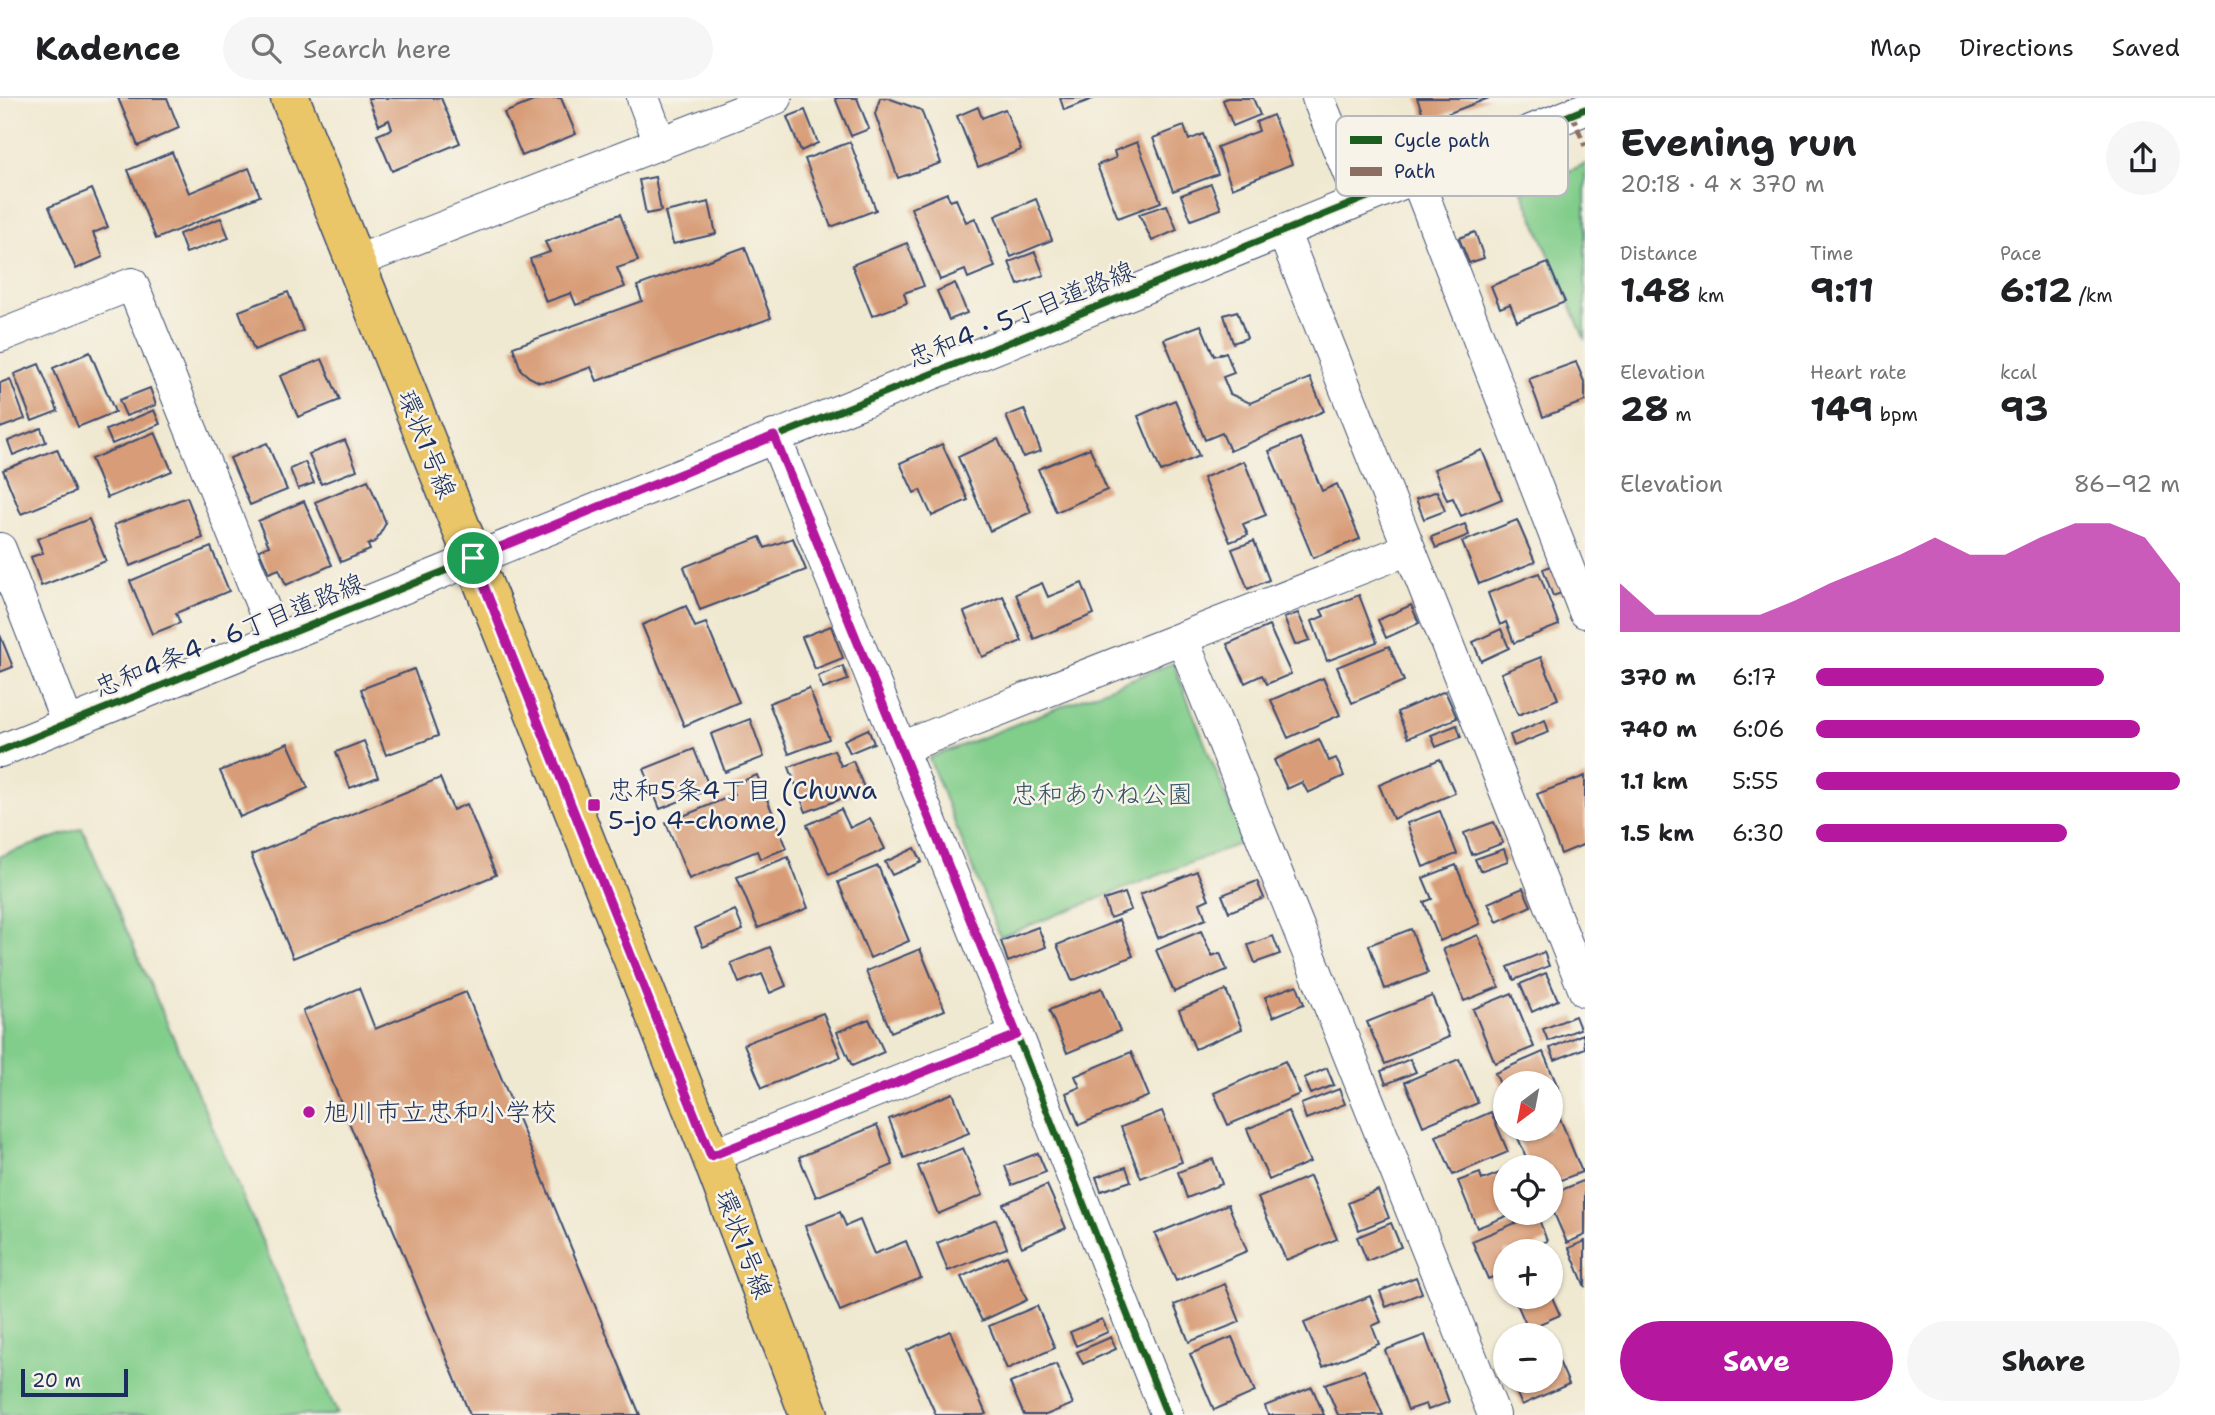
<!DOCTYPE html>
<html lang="en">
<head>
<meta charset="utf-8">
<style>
  :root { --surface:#fff; --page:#f6f6f6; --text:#202124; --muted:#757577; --line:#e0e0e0; --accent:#b5179e }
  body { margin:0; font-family:"Shantell Sans","Klee One",sans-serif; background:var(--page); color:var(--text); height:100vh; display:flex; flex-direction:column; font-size:26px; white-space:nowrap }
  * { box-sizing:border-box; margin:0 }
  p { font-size:23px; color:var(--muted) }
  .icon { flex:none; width:38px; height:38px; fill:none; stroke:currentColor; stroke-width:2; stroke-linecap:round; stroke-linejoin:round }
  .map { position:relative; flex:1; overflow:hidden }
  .drawer { display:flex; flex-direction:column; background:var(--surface); width:630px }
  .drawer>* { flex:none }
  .needle { width:46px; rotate:212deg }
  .fabs { position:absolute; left:1493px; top:973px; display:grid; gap:14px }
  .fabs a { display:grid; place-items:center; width:70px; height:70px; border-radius:50%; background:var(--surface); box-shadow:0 2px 5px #0004; font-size:35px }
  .scale { position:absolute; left:21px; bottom:18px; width:107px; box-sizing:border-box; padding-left:7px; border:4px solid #1b2f5e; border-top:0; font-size:19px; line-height:24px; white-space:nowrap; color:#1b2f5e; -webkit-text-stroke:5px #f7f3e8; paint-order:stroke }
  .pin { position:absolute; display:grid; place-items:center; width:60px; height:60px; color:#fff; margin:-30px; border:4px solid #fff; border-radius:50%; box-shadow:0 2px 7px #0007 }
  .round { display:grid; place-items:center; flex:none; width:74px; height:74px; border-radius:37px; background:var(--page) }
  .summary { display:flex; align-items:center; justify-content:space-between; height:119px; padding:0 35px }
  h1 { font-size:38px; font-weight:700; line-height:52px }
  .figures { display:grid; grid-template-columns:repeat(3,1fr); gap:10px; height:119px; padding:7px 35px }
  .figures div { display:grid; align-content:center }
  .figures b { font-size:35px; font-weight:700 }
  .figures small { font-size:19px; font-weight:400 }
  .figures p { font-size:19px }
  .chart { height:196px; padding:14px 35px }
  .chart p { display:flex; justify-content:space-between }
  .chart svg { width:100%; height:126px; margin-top:7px; fill:var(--accent); opacity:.7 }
  .button { display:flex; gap:14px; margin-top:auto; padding:14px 35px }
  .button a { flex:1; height:80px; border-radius:42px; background:var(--accent); color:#fff; font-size:28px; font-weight:700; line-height:80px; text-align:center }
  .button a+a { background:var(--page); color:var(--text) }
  ul { padding:0 35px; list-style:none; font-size:23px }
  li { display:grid; grid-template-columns:112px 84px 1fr; align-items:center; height:52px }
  li i { height:18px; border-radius:9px; background:var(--accent) }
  header { display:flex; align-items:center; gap:42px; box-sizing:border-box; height:98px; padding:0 35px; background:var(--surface); border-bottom:2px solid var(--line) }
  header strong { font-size:33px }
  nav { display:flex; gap:38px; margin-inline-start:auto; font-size:24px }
  .search { width:490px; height:63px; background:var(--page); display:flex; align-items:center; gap:18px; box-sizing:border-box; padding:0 24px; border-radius:38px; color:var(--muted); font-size:26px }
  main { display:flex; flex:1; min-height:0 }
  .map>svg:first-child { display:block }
</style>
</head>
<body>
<header>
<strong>Kadence</strong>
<div class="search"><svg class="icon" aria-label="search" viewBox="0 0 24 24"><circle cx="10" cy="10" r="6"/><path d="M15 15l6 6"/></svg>Search here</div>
<nav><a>Map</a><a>Directions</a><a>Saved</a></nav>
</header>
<main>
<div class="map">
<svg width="1585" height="1317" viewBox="0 0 1585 1317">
  <rect width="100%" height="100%" fill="#f7f3e8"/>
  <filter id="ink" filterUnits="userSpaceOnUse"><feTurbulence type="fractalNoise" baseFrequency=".0143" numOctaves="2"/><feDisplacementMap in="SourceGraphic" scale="14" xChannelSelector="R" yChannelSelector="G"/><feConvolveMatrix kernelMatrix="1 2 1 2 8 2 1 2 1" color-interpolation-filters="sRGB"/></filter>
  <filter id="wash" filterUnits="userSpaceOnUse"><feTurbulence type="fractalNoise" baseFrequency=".00686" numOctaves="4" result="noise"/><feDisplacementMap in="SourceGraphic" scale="28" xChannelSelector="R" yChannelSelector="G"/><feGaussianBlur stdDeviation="1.57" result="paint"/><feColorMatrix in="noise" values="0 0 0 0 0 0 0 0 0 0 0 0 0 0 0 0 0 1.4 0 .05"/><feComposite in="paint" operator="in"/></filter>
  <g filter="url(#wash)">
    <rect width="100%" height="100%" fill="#f0e9d2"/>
    <path fill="#81cd8a" stroke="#4e7e74" stroke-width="2" d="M1585,66V242L1522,93Z
      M1173,565L1244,744L1000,839L929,660Z
      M82,730L337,1315L333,1317H0V758Z"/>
    <g id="blocks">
      <path fill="#d89d78" d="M118,0H167L179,30L138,48Z
        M368,0H441L460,45L392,73L377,37L392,31L389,22L379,27Z
        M541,0H561L576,36L522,58L504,15Z
        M835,0H857L869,31L851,38Z
        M880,0H888L921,12L941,65L898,80L875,16Z
        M1060,0H1095L1064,12Z
        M1227,0H1253L1260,17L1233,28L1223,2Z
        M1417,0H1489L1426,24Z
        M978,9L982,20L1005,11L1021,52L978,69L957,18Z
        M805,12L818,45L801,53L787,19Z
        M1273,17L1292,66L1232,90L1217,49L1259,33L1256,24Z
        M1184,28L1189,42L1203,36L1218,76L1173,93L1153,40Z
        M850,44L876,112L831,129L805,61Z
        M1137,44L1161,104L1118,120L1097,67L1116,60L1114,53Z
        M172,54L189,95L249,70L260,98L156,141L128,72Z
        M655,79L661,113L646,116L639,82Z
        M1211,86L1221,111L1191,122L1181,97Z
        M92,91L108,129L93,135L103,159L76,171L49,109Z
        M947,95L950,103L956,101L966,124L975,120L995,169L968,180L965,172L940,182L911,110Z
        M1036,101L1052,142L1011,159L995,118Z
        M709,104L716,136L673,146L665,114Z
        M1167,107L1177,132L1152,143L1139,116Z
        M620,116L638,163L617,170L625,189L576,207L571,195L546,204L530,161L550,154L545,144Z
        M221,120L229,140L186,155L179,136Z
        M1475,134L1484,160L1469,165L1459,140Z
        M907,145L924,188L904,195L907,205L872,218L852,167Z
        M745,149L771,220L597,283L591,269L554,283L539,284L529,279L521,272L513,249L642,203L637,188Z
        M1035,154L1044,177L1018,187L1009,164Z
        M1548,165L1565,204L1517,223L1510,206L1500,210L1491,188Z
        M955,185L967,215L949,222L937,193Z
        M288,194L303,233L254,252L239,213Z
        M1237,213L1247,240L1233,245L1224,217Z
        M1201,227L1214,258L1226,254L1234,275L1223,279L1230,296L1250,305L1310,280L1324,313L1230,353L1222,335L1205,342L1164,241Z
        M90,254L115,314L78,329L53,270Z
        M322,261L340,302L298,319L280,278Z
        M1576,264L1585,286V303L1543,319L1529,281Z
        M39,266L58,313L32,323L14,276Z
        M10,281L25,321L0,330V285Z
        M150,290L156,307L126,318L119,302Z
        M1175,302L1199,358L1161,374L1138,318Z
        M1024,311L1041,353L1023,359L1006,318Z
        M154,312L160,326L112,346L106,332Z
        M41,330L46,344L13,357L8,343Z
        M155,334L172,373L107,400L91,361Z
        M1300,340L1322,393L1337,386L1360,441L1313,460L1269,353Z
        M998,341L1031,414L990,433L958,359Z
        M345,342L357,372L321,386L309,356Z
        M267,345L287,392L250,407L230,360Z
        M942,346L968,402L932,418L920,392L914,395L900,365Z
        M1090,350L1107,392L1056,414L1038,371Z
        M57,351L75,394L21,416L3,372Z
        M1482,352L1502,401L1461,418L1453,400L1447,402L1434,371Z
        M1244,363L1266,417L1243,426L1248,437L1230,444L1203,380Z
        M305,364L314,385L298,391L290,371Z
        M368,382L386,425L376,443L368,447L370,452L341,464L315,404Z
        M1437,393L1445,413L1424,421L1416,401Z
        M187,399L203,440L130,468L114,427Z
        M304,403L332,467L286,487L279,471L269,475L259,452L269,448L258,423Z
        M89,421L106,463L41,488L31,459L43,455L37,441Z
        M1517,422L1535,464L1479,486L1462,444Z
        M1465,426L1469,437L1436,450L1431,439Z
        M760,439L765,450L793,440L806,472L700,512L684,469Z
        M1254,443L1269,482L1248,491L1232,451Z
        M211,449L229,493L176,515L180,525L152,536L130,483Z
        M1556,466L1567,493L1553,498L1543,471Z
        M1539,475L1559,527L1514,545L1506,524L1500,527L1488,495Z
        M1042,485L1048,499L1082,485L1094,516L1034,541L1016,496Z
        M1359,497L1377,544L1327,563L1312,523L1324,518L1321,512Z
        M1003,498L1022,543L982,559L964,514Z
        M1411,507L1419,525L1386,540L1378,522Z
        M686,508L695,529L706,525L739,604L684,628L642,527Z
        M1298,515L1310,542L1295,547L1284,520Z
        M831,528L843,560L815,571L802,539Z
        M1269,528L1291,576L1267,586L1262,577L1245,585L1227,546Z
        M1501,531L1509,550L1481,563L1473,544Z
        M0,537L13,569L0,574Z
        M1389,548L1404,583L1352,605L1337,569Z
        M1541,559L1558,601L1518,617L1501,575Z
        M843,568L848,582L823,591L818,578Z
        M414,571L438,638L386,657L361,591Z
        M1323,580L1340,617L1288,640L1271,602Z
        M809,590L829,641L789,656L769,605Z
        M1445,593L1457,620L1408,640L1397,614Z
        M750,621L764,659L725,674L711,636Z
        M1545,622L1549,634L1514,648L1510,637Z
        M1457,627L1461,639L1436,649L1431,637Z
        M868,631L874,645L850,655L844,642Z
        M1319,641L1329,663L1336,660L1344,678L1308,695L1302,684L1287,691L1274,662Z
        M364,643L378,679L350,690L336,654Z
        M288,645L308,690L240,719L220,673Z
        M694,651L710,691L660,711L644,671Z
        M834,652L841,668L853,663L865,692L806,714L789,669Z
        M1440,661L1455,695L1393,721L1379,687Z
        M757,677L787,750L760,761L757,753L689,781L666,725L734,697L730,688Z
        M1585,678V746L1561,756L1537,696Z
        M440,680L453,712L467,706L496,777L293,860L251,757Z
        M841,711L850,730L870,720L885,751L829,777L807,727Z
        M1440,713L1457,756L1423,769L1407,725Z
        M1494,724L1503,745L1472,757L1464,735Z
        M915,750L922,764L892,777L885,764Z
        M1504,751L1508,763L1480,773L1475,761Z
        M788,759L808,810L758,830L737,779Z
        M1456,767L1480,826L1440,843L1424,804L1432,801L1423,780Z
        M878,768L909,843L870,860L838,784Z
        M1197,773L1209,801L1200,805L1206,821L1158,840L1140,796Z
        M1257,783L1264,800L1229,814L1222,797Z
        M1523,790L1531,808L1497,824L1488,805Z
        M1125,795L1131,812L1110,820L1104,802Z
        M735,812L743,832L703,849L695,830Z
        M1119,822L1133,858L1072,883L1057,847Z
        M1038,829L1046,849L1008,864L1001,843Z
        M1411,831L1428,875L1385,891L1369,847Z
        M1201,833L1212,858L1220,855L1227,872L1174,894L1156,852Z
        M1478,837L1499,889L1464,903L1443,851Z
        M1273,838L1280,856L1255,865L1248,847Z
        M770,849L786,888L770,895L762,876L739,885L731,865Z
        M920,851L945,912L891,934L866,873Z
        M1544,854L1549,868L1514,882L1508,869Z
        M1546,875L1558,902L1532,914L1520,886Z
        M1297,887L1304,906L1273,919L1265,899Z
        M359,890L375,931L466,894L640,1317H470L303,913Z
        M1102,890L1120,933L1067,955L1049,912Z
        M1226,892L1242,931L1195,951L1179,912Z
        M1512,895L1534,949L1495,965L1473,911Z
        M1432,898L1449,939L1385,966L1367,924Z
        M823,915L841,959L762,990L744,946Z
        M1575,918L1580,931L1548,943L1543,931Z
        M869,921L884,954L852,968L837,934Z
        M1583,936L1585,950L1555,962L1550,950Z
        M1131,954L1149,998L1079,1027L1066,995L1080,989L1075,978Z
        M1543,954L1560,994L1551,998L1556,1009L1550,1011V985H1505V997L1495,975Z
        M1410,961L1416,974L1386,986L1381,973Z
        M1459,961L1478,1005L1423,1028L1405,984Z
        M1285,963L1300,996L1228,1027L1214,995Z
        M1327,970L1334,987L1311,996L1304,980Z
        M1339,991L1345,1006L1306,1021L1301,1006Z
        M953,995L969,1035L904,1060L889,1021Z
        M1162,1013L1182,1064L1141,1080L1121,1029Z
        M1288,1013L1310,1064L1269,1082L1247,1031Z
        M1491,1014L1508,1054L1453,1077L1436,1038Z
        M1559,1018L1582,1074L1550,1086V1069H1530L1516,1035L1527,1031H1550V1021Z
        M877,1027L893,1067L816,1099L799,1059Z
        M963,1050L983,1097L938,1116L918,1068Z
        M1038,1055L1046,1074L1012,1087L1005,1068Z
        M1213,1061L1222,1086L1187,1100L1178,1074Z
        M1126,1069L1131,1083L1101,1093L1096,1079Z
        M1505,1073V1115H1514L1477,1130L1458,1083L1480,1075L1482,1082Z
        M1310,1078L1337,1141L1286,1162L1258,1100Z
        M1585,1082V1137L1567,1145L1550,1106V1097Z
        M1047,1087L1066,1130L1022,1149L1003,1106Z
        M1378,1092L1389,1120L1359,1132L1348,1105Z
        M1228,1106L1247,1153L1176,1183L1155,1136Z
        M840,1114L846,1128L860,1122L874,1156L906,1143L921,1180L840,1213L805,1128Z
        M1537,1116L1547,1143L1528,1151L1529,1153H1505V1174L1488,1181L1472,1143Z
        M996,1121L1007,1150L948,1173L937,1145Z
        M1391,1125L1401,1149L1367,1163L1357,1139Z
        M1585,1143V1189L1569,1150Z
        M1007,1158L1027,1202L982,1223L961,1179Z
        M1416,1179L1422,1195L1386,1209L1380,1193Z
        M1225,1186L1240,1224L1189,1244L1174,1207Z
        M1370,1198L1381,1224L1372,1228L1379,1246L1323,1269L1304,1225Z
        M1514,1199H1552L1560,1217L1528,1231Z
        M1037,1208L1055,1250L1007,1271L989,1228Z
        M1102,1221L1108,1234L1076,1248L1070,1234Z
        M950,1233L986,1316L983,1317H936L907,1252Z
        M1425,1237L1449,1304L1428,1312L1426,1306L1408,1312L1385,1252Z
        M1111,1239L1116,1251L1083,1266L1077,1254Z
        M1232,1239L1255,1294L1214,1312L1190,1256Z
        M1550,1243L1569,1286L1522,1307L1511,1283H1550Z
        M1056,1266L1073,1306L1046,1317H1024L1010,1285Z
        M1364,1272L1383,1317H1338L1325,1286Z
        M1312,1289L1324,1317H1268L1265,1308Z"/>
    </g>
  </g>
  <g filter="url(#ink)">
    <use href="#blocks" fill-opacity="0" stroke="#3b4b6f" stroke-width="2"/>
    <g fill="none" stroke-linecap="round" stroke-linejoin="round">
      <defs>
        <path id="minor" d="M643,0L660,45
          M1318,0L1360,102
          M1416,79L1585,514
          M1283,133L1585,893
          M355,164L776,0
          M0,238L132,186L276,541
          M774,338L1017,937L1167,1317
          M0,451L68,626
          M1182,540L1494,1317
          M901,650L1409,451
          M0,653L1585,11
          M711,1058L1017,937"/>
        <path id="primary" d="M290,0L711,1058L809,1317"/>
      </defs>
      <use href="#minor" stroke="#3b4b6f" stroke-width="34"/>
      <use href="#primary" stroke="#3b4b6f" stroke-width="41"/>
      <use href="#minor" stroke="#fff" stroke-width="32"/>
      <use href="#primary" stroke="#ebc669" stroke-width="38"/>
      <path stroke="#8d6e63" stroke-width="5" stroke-dasharray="10 5" stroke-linecap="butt" d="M1572,16L1585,48"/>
      <defs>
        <path id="cycleway" d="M774,338L1017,937L1167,1317
          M0,653L1585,11"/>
      </defs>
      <use href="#cycleway" stroke="#f7f3e8" stroke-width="11"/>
      <use href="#cycleway" stroke="#1b5e20" stroke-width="7"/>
    </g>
  </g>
  <g fill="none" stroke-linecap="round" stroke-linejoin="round" filter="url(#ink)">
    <defs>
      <path id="route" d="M774,338L1017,937L711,1058L473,460Z"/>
    </defs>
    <use href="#route" stroke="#fff" stroke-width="14"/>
    <use href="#route" stroke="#b5179e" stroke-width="9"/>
  </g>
  <g fill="#b5179e" stroke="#f7f3e8" stroke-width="2.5">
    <rect x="587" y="700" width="14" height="14" rx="3.5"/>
    <circle cx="309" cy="1014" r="7"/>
  </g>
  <g text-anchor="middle" stroke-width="5" stroke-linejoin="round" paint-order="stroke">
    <g font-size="26" fill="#1b2f5e" stroke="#f7f3e8">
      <text transform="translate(1021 216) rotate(-22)" y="9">忠和4・5丁目道路線</text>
      <text transform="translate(427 346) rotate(68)" y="9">環状1号線</text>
      <text transform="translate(229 537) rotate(-22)" y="9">忠和4条4・6丁目道路線</text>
      <text transform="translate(744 1146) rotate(69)" y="9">環状1号線</text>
    </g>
    <g font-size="26" fill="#1b2f5e" stroke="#f7f3e8" text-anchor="start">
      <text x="608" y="701">忠和5条4丁目 (Chuwa<tspan x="608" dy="30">5-jo 4-chome)</tspan></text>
      <text x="323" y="1023">旭川市立忠和小学校</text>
    </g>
    <g font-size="26" fill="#345669" stroke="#f7f3e8">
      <text x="1102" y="705">忠和あかね公園</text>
    </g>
  </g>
  <rect x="1336" y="18" width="232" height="80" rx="10" fill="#f7f3e8" stroke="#b5b8bf" stroke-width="2"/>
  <rect x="1350" y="38" width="32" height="8" fill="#1b5e20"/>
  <rect x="1350" y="69" width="32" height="9" fill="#8d6e63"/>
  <g font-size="19" fill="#1b2f5e">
    <text x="1394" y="49">Cycle path</text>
    <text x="1394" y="80">Path</text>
  </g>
</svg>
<div class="fabs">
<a><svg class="needle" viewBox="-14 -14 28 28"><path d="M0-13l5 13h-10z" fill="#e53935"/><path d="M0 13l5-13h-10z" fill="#757577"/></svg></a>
<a><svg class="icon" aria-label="locate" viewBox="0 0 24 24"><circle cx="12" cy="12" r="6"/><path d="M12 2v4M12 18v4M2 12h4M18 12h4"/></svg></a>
<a>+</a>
<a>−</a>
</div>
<div class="scale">20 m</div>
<div class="pin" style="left:473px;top:460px;background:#1e9e55"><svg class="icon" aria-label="arrive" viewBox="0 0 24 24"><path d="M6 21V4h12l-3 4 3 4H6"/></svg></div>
</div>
<section class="drawer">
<div class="summary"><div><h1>Evening run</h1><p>20:18 · 4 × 370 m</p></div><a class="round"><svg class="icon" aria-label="share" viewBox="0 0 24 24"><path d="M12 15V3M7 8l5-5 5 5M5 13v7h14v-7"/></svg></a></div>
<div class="figures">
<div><p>Distance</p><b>1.48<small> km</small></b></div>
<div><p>Time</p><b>9:11</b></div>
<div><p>Pace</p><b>6:12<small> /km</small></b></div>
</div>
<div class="figures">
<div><p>Elevation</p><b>28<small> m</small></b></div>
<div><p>Heart rate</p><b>149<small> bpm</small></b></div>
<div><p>kcal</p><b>93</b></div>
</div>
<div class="chart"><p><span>Elevation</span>86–92 m</p>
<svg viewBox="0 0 160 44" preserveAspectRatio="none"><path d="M0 44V27L10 38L20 38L30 38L40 38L50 33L60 27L70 22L80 17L90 11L100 17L110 17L120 11L130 6L140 6L150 11L160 27V44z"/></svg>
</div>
<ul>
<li><b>370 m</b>6:17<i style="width:79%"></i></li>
<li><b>740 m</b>6:06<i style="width:89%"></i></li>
<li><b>1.1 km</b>5:55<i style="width:100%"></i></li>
<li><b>1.5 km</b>6:30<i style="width:69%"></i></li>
</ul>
<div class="button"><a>Save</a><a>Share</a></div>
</section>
</main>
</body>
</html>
